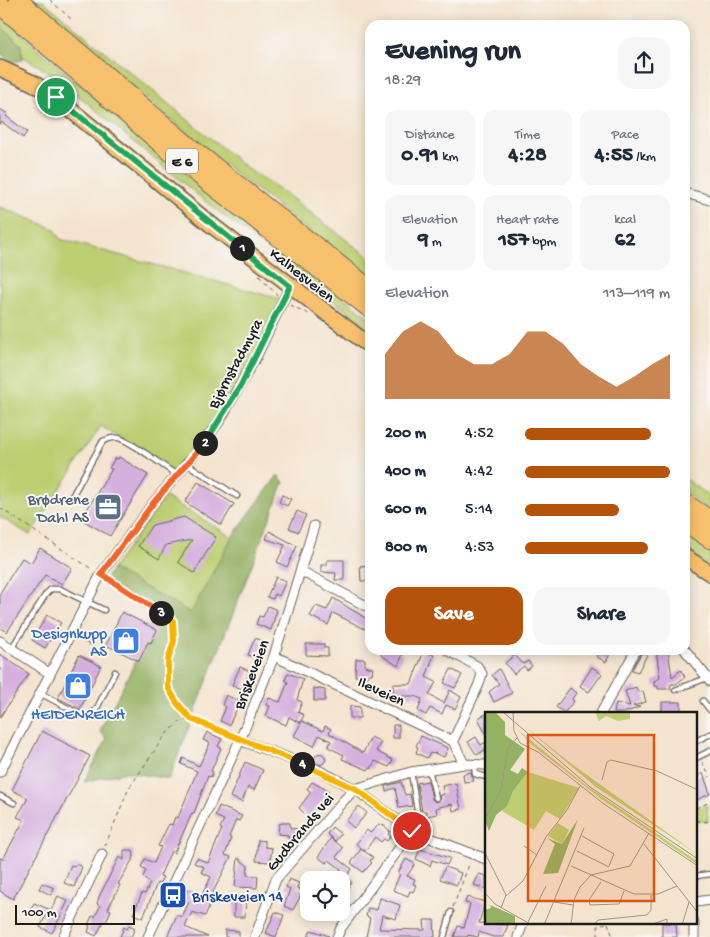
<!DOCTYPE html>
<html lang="en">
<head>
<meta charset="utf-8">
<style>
  :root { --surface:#fff; --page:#f6f6f7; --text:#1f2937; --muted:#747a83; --accent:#b45309 }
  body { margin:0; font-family:"Gochi Hand",sans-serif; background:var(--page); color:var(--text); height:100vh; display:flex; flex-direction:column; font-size:19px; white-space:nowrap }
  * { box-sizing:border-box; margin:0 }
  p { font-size:16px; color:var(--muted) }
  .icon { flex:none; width:28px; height:28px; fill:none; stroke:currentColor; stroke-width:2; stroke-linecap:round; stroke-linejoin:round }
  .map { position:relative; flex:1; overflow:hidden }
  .side { position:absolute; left:365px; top:20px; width:325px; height:635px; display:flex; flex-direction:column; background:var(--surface); border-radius:15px; box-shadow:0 2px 12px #0003 }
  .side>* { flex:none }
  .controls { position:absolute; left:300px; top:871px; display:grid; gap:10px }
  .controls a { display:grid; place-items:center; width:50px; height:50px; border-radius:10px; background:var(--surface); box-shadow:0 2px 12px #0003; font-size:25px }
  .scale { position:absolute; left:15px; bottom:12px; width:120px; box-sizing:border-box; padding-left:5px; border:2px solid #1c1c1c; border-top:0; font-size:14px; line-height:18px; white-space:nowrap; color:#1c1c1c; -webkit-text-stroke:4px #f6f6f2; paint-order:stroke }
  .pin { position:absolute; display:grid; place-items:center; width:42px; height:42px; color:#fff; margin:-21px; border:2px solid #fff; border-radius:50%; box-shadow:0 1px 5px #0007 }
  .km { position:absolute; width:25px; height:25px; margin:-12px; border-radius:50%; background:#222; color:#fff; font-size:14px; line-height:25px; text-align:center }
  .round { display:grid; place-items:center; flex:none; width:52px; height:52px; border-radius:15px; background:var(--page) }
  .overview { display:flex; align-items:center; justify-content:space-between; height:85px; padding:0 20px }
  h1 { font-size:28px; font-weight:700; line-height:38px }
  .stats { display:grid; grid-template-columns:repeat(3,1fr); gap:8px; height:85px; padding:5px 20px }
  .stats div { display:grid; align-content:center; border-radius:12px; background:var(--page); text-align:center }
  .stats b { font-size:21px; font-weight:700 }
  .stats small { font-size:14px; font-weight:400 }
  .stats p { font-size:14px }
  .chart { height:140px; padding:10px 20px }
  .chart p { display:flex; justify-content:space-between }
  .chart svg { width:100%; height:90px; margin-top:5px; fill:var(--accent); opacity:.7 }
  .action { display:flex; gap:10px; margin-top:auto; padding:10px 20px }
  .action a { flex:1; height:58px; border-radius:15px; background:var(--accent); color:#fff; font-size:20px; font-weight:700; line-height:58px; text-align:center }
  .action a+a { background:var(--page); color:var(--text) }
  ul { padding:0 20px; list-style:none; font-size:16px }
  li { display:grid; grid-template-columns:80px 60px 1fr; align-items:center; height:38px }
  li i { height:12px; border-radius:6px; background:var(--accent) }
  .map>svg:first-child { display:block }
</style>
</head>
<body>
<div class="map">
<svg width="710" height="937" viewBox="0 0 710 937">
  <rect width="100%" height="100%" fill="#f6f6f2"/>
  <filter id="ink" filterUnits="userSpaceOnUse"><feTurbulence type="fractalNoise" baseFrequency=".02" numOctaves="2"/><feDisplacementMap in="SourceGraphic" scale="10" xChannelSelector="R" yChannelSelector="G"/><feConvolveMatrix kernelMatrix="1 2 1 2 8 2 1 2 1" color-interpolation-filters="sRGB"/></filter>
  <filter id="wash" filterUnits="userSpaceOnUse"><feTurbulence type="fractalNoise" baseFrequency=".0096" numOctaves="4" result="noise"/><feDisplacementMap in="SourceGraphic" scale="20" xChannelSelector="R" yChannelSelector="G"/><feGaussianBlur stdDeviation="1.12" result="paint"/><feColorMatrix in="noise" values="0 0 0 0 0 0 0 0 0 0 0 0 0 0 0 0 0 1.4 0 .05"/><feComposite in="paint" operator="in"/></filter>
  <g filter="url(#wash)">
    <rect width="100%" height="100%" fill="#f4e4cf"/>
    <path fill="#bcce71" stroke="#6c7546" d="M31,0H42L249,170L282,191L370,258V279L221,162Z
      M0,15L154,149L370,318V329L205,201L55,76L22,56L21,45L0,26Z
      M0,207L55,229L60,239L284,300L241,385L177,475L101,426L30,535L0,517Z
      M685,479L710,496V510L685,493Z
      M165,497L232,537L191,614L112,569Z
      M685,531L710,548V566L685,549Z
      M707,805L708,821H696V809Z"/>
    <path fill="#95b163" stroke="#586640" d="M0,26L21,45L23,60L12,62L0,53Z
      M278,475L284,482L169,779L126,772L84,782L107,739L100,731L147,639L152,614L104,581L112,569L191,613L232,537Z"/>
    <g id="blocks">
      <path fill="#d5b0df" d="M0,109L8,114L6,116L27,132L23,138L2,122L0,125Z
        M119,457L148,475L110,536L81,519L112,469L109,468L115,458L118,459Z
        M198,482L234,504L221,525L185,502Z
        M282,495L291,499L287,506L279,502Z
        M297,511L306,515L298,532L289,528Z
        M184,517L216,537L194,573L178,562L192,540L166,545L159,559L138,546L152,525Z
        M269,531L297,546L287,567L277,562L285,545L266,539Z
        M40,548L72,568L62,584L45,575L7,632L0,628V593L22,558L31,563Z
        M327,560H344V580H335L336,573L321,572V565H327Z
        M370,565V581H361L360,566Z
        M276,577L286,581L279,596L275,594L273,599L267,597Z
        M333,598L370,621L365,629L333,613L328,625L310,616L316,606L327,610Z
        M268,606L277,610L271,630L256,624L259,616L263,617Z
        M122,612L157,630L151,643L148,642L139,661L106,645Z
        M47,615L61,623L45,648L32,640Z
        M255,638L264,642L256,658L248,655Z
        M306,644H324V648H328V656L306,655Z
        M383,650H395L403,654L398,666L381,655Z
        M601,650H612L606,662L597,657Z
        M656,650H668L672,677L681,670L685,677L676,684H671L670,689H658V686H654V681L660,678Z
        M424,651L434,655L426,677L436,682L429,695L444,703L450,690L461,697L455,709L446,705L442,714L430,708L426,715L418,711L422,699L414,696H393V684H411Z
        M642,652L647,655L638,672L632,670Z
        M0,654L29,674L0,717Z
        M79,655L101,666L80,709L58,698Z
        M515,655L523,664L528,661L532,666L527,670L524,666L514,674L505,663Z
        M356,659H365V666L373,668L372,674H368V677L355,676Z
        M240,667L250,671L242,689L232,685Z
        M592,667L602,674L589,692L580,686Z
        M451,669L462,675L455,688L444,683Z
        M499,669L512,693L494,702L489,692L499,684L492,675Z
        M288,673L303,679L297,700L302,702L298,712L304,715L300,723L289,717L286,725L266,716L270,706L266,705L269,698L280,702L288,682L285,680Z
        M636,687L638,692L643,691L646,702L633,706L640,707L624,713H614L616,703L630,706L625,691Z
        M314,688L325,690V701H314Z
        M570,688L576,693L572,699L574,701L564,713L556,707Z
        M226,695L240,702L229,725L220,721L226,707L222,705Z
        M662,702H681V713H662Z
        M350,706L360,707V718H350Z
        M486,714V735L478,718Z
        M302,721L323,731L325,726L331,729L329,733L363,753L371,737L381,742L376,751L393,760L389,767L375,761L371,769L369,768L368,770L342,759L344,755L328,747L331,741L319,735L314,746L294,736Z
        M393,725H399V738H393Z
        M42,731L90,756L13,899L0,891V858L3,859L24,820L17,817L28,798L12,790Z
        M207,732L222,739L218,746L221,748L211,771L213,772L211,777L208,776L194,813H192L174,853L171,851L160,876L163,877L159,884L157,883L143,918L133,914L142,893L145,894L150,883L143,877L146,870L141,867L145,859L154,863L161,847L158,846L169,824L172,825L175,817L178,818L197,771L181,764L183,758L199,766L210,743L203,740Z
        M421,736L448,748L444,757L434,753L433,754L430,753L427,758L416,753L418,747L416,746Z
        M476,737L481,745L486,742V749L477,755L468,742Z
        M314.5 759a5.5 5.5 0 1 1 11 0a5.5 5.5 0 1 1-11 0Z
        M245,762L263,770L254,790L248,787L242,802L230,797Z
        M471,772L474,781L464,782L463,774Z
        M703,773L710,794L696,800V777Z
        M428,781L432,799L435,802L439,801L440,795L444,794L442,786L456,783L461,809L453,811L452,804L436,808L437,814L427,816L426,811H422L417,783Z
        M312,782L329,791L309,818L299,808L311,792L307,789Z
        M401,782L405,795L410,794L412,806L399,808L395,788L386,791L385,786Z
        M219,806L242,816L239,821L236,820L229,837L231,838L225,855L231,857L212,894L216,898L213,903L211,902L205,916L192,912L185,927L208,937H167L177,915L182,917L189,902L183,900L188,889L202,895L211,877L201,872L204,867L194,863L197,858L208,863L222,829L220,828L224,820L215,816Z
        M359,806L367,813L354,828L346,821Z
        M283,823H290V828L297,829L296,839L288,838V835L278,834L279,824Z
        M381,823L390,831L388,834L391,836L387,841L384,839L381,842L375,837L365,851L356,844L367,830L370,833Z
        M332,827L341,834L335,841L327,834Z
        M331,838L343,848L336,857L352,869L346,877L352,882L347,889L341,884V880H333L341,869L329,860L326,863L318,857Z
        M258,840L265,841V847L272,848L270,862L256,861Z
        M361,849L373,857L370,861L372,863L363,872L351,863Z
        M420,849L450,858L447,865L432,860L430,866L416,859Z
        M124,850H133L134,857L118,884L120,885L108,909L111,910L106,922L104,921L96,936L88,932L90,926L88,925L92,916L95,917L100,906L97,904L99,897L119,857L124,860Z
        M238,858L248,866L247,875L258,876L257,888L235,887Z
        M406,859L415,864L407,876L415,879L413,884L416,885L413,892L410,891L408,896L393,890L400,874L398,873Z
        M76,864L82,867L74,887L64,883L71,865L75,866Z
        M445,867L461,873L457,885L440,879Z
        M479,874L486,876V889L474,885Z
        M289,879L299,883L297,888L303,891L293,910L284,906L290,889L286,887Z
        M42,883L54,888L51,895L39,889Z
        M58,896L68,901L52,933L40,927L46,916L31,910L34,903L51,910Z
        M467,897L485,902L479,923L508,925L503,937H493L479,932L478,937L468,935L467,937H454L458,926L464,928L470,904L465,903Z
        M380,898L400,905L396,919L382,915L379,929L425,930L424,920H434L435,937H366L370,918L366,916L368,908L377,910Z
        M234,901H246L245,917H234Z
        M275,912L284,915L276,937L266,933Z
        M662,923H676L677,937H662Z
        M129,925L135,928L131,937H120L124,927L127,929Z
        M225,930L239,931V937H225Z
        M311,930L329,936V937H308Z"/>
    </g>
  </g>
  <g filter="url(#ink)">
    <use href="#blocks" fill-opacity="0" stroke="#68625b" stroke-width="1"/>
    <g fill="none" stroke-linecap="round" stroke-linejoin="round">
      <defs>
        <path id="lane" d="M187,464L237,496
          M71,498L103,441C108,439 113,437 119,438C137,445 160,464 177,475
          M72,632L91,642
          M11,649L46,594L51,589H60L104,610
          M675,690L707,678
          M40,693L77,713L89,715L96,710L115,672
          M703,701L710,710
          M696,741L710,734
          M696,758L710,751
          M474,765L475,774L486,777
          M429,770L436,798
          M411,772L418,817
          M0,796L14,803
          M696,876L710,874
          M444,937L451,912"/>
        <path id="street" d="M685,193L710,200
          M301,571L370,608
          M0,641L49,673
          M447,650L477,666L482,674L479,684L453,741
          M685,650L710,681
          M274,656L453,741L464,764
          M601,713L636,650
          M240,740L312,767L355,789L412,831L486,859
          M0,772L101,574L154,502L189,461L219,422L256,357L290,286
          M696,902L710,900
          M63,937L102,854
          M148,937L240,740L274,656L314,526
          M255,937L276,879L344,800L355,789L411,772L464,764L486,765
          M337,937L341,928L412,831
          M518,937L523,923
          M694,937V923"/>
        <path id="primary" d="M0,68L33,83L55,97L209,223L370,346
          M685,557L710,573"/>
        <path id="highway" d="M18,0L191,148L370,289
          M0,5L180,160L370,309
          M685,503L710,520
          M685,522L710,539"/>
      </defs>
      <use href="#lane" stroke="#68625b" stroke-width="7"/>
      <use href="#street" stroke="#68625b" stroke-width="11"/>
      <use href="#primary" stroke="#68625b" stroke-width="18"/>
      <use href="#highway" stroke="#68625b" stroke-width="20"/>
      <path stroke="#68625b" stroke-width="1" stroke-dasharray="4 4" stroke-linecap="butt" d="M50,0L71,19
        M259,276L277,295
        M290,305L309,314
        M0,508L93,570
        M107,578L173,621L174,641L168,660V687L177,703L191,719
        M702,762L710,777
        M696,808L710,802
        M696,821L710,822
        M105,846L129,788L166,734L180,722L191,719L233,737
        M453,907L470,862
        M608,923L613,937
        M598,937V925L606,923"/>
      <use href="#lane" stroke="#fff" stroke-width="4.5"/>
      <use href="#street" stroke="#fff" stroke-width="9"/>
      <use href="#primary" stroke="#f7c06c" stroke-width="15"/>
      <use href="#highway" stroke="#f7c06c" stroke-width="18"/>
    </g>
  </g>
  <g fill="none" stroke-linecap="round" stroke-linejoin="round" filter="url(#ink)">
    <defs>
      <path id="split-1" d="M56,97L242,248"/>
      <path id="split-2" d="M205,443L241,385L290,286L242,248"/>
      <path id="split-3" d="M161,613L101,574L154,502L205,443"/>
      <path id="split-4" d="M161,613L173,621L174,641L168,660V687L177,703L191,719L302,764"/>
      <path id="split-5" d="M302,764L356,789L412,831"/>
    </defs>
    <use href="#split-1" stroke="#fff" stroke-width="10"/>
    <use href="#split-2" stroke="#fff" stroke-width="10"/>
    <use href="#split-3" stroke="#fff" stroke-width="10"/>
    <use href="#split-4" stroke="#fff" stroke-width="10"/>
    <use href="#split-5" stroke="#fff" stroke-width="10"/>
    <use href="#split-1" stroke="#22a559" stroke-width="6"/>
    <use href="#split-2" stroke="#22a559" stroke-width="6"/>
    <use href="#split-3" stroke="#f0652b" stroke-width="6"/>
    <use href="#split-4" stroke="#f5b400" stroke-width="6"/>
    <use href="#split-5" stroke="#f5b400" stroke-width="6"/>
  </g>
  <defs>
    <symbol id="office-square" viewBox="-11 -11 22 22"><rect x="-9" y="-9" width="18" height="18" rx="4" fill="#5c6f8a" stroke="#f6f6f2"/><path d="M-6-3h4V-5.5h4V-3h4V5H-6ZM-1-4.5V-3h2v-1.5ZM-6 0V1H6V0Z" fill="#fff"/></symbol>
    <symbol id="shop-square" viewBox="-11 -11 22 22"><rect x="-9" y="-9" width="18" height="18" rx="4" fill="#3f7fe0" stroke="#f6f6f2"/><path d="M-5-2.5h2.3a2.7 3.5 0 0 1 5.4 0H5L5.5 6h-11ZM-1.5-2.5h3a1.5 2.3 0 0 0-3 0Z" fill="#fff"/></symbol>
    <symbol id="bus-square" viewBox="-11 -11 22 22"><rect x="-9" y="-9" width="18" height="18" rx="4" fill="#1a4fb4" stroke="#f6f6f2"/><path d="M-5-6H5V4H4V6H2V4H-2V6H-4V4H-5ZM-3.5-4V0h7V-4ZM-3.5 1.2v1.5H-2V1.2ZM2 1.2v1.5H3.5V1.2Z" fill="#fff"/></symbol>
  </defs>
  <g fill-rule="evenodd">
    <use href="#office-square" x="92" y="491" width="32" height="32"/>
    <use href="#shop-square" x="110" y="625" width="32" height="32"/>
    <use href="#shop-square" x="62" y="670" width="32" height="32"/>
    <use href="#bus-square" x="157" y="879" width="32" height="32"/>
  </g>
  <g text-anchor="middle" stroke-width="4" stroke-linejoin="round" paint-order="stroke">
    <rect fill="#f6f6f2" stroke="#5d5d5c" stroke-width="1" x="166" y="148.5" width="32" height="25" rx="4"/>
    <g font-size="15" font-weight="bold" fill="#1c1c1c">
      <text x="182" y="166">E 6</text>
    </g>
    <g font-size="16" fill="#1c1c1c" stroke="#f6f6f2">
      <text transform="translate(303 274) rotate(38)" y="6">Kalnesveien</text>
      <text transform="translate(234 363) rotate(-62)" y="6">Bjørnstadmyra</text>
      <text transform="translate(250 674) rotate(-69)" y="6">Briskeveien</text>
      <text transform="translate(382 690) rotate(25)" y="6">Ileveien</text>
      <text transform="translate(299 831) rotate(-50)" y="6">Gudbrands vei</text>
    </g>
    <g font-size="16" fill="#4e5e75" stroke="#f6f6f2" text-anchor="end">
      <text x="89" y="504">Brødrene<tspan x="89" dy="18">Dahl AS</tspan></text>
    </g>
    <g font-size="16" fill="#366cbe" stroke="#f6f6f2" text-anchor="end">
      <text x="107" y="638">Designkupp<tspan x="107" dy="18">AS</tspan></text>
      <text x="78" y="719" text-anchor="middle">HEIDENREICH</text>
    </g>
    <g font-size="16" fill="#164399" stroke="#f6f6f2" text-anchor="start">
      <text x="192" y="901">Briskeveien 14</text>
    </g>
  </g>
  <g transform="translate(485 712)">
    <rect width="212" height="212" fill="#f4e4cf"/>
    <path d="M110,0H145V7L133,9L121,4L114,9ZM39,14L88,53L212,142L111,75ZM33,18L99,72L212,149V152L115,86L47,33ZM43,60L94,76L75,107L61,99L49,118L17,99L28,79ZM73,111L84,118L77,132L63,124Z" fill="#bcce71"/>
    <path d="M0,0H10L20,10V23L40,37L25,58L33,62L37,56L43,60L28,79L22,94L11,103L4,119L0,109ZM93,107L73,161L58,162L70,132L62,126L77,132ZM5,193L30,204V212H0V198L6,196Z" fill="#95b163"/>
    <path fill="none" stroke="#9e9487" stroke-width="1" d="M18,0L105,75L213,147M28,0L29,19L35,31L53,40L119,92L213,154M117,68L122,50L126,48L172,59L213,78M0,107L16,78L23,36L32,26M97,124L129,142L124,154M159,132L213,201M39,134L52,143M92,139L124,155M0,141L21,183L16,196M86,154L149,182H173L192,174M116,170L104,188L105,193L134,192L139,179M0,181L10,192L47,213M21,184L38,169L61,125L82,98L95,74M69,190L88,193M43,210L61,174M59,213L99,116M86,213L89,188L95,175L106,163L145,154L164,121M109,213L113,208L162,203L166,198V183M165,213L182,207V213M197,213L204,190"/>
    <path fill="#de560d" fill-opacity="0.15" stroke="#de560d" stroke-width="2.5" d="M43,23H169V189H43Z"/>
    <rect width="212" height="212" fill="none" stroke="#1c1c1c" stroke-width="2.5"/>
  </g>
</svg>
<div class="controls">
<a><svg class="icon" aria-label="locate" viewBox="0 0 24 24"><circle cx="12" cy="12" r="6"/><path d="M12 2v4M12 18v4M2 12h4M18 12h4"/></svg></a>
</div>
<div class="scale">100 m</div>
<div class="pin" style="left:56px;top:97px;background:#1e9e55"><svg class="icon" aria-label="arrive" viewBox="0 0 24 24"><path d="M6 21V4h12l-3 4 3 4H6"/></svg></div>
<div class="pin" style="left:412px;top:831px;background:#d93025"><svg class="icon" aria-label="check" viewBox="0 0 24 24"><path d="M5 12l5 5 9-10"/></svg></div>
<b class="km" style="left:242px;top:248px">1</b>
<b class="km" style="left:205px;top:443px">2</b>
<b class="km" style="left:161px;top:613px">3</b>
<b class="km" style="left:302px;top:764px">4</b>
<section class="side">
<div class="overview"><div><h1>Evening run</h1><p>18:29</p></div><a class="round"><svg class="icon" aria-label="share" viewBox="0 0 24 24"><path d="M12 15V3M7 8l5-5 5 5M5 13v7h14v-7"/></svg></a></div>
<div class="stats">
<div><p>Distance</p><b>0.91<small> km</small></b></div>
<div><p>Time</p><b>4:28</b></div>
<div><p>Pace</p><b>4:55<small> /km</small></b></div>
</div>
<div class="stats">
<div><p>Elevation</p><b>9<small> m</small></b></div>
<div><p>Heart rate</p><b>157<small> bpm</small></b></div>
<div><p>kcal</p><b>62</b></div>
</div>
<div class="chart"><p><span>Elevation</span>113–119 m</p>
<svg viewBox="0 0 160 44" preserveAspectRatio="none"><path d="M0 44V22L10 11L20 6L30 11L40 22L50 27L60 27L70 22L80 11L90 11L100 17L110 27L120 33L130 38L140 33L150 27L160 22V44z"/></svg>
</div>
<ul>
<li><b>200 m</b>4:52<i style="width:87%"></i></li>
<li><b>400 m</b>4:42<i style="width:100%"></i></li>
<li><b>600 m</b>5:14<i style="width:65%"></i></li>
<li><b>800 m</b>4:53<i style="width:85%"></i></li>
</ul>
<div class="action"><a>Save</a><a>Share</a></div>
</section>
</div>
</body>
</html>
